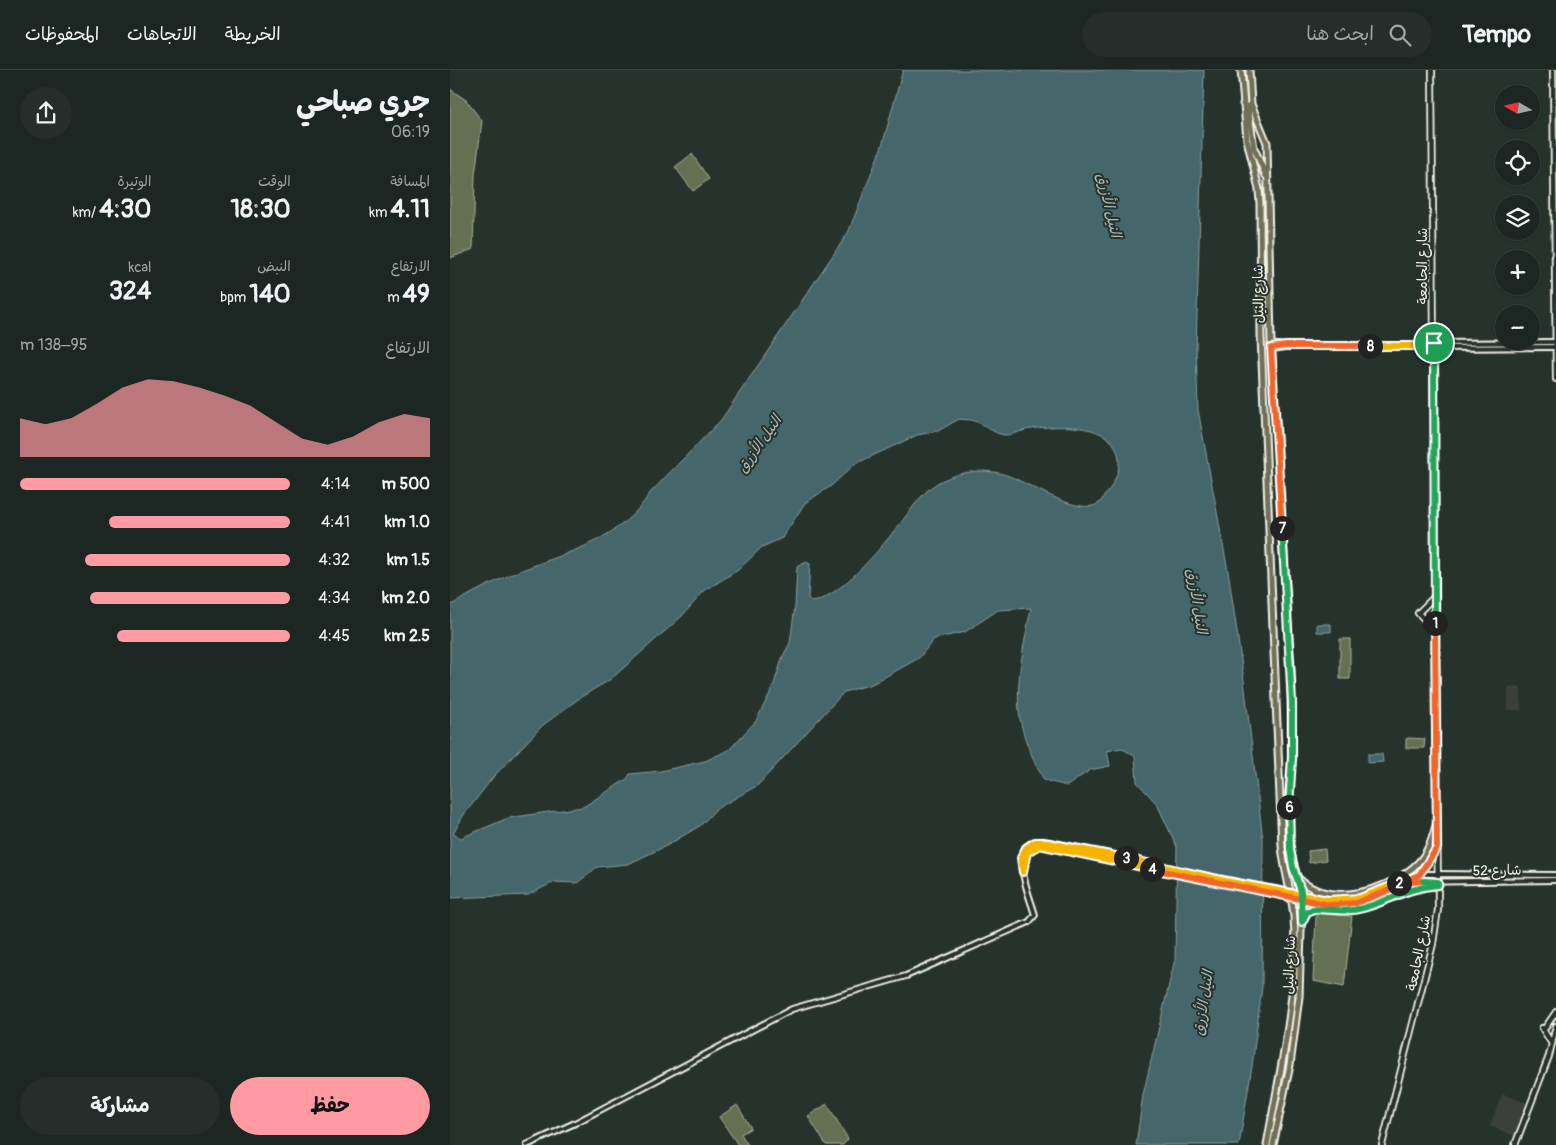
<!DOCTYPE html>
<html lang="ar">
<head>
<meta charset="utf-8">
<style>
  :root { --surface:#1c2622; --page:#252e2a; --text:#f1f3f6; --muted:#a0a5a5; --line:#3a4340; --accent:#ff9aa2 }
  body { margin:0; font-family:Pangolin,"Playpen Sans Arabic",sans-serif; background:var(--page); color:var(--text); direction:rtl; height:100vh; display:flex; flex-direction:column; font-size:19px; white-space:nowrap }
  * { box-sizing:border-box; margin:0 }
  p { font-size:16px; color:var(--muted) }
  .icon { flex:none; width:28px; height:28px; fill:none; stroke:currentColor; stroke-width:2; stroke-linecap:round; stroke-linejoin:round }
  .map { position:relative; flex:1; overflow:hidden; direction:ltr }
  .side { display:flex; flex-direction:column; background:var(--surface); width:450px }
  .side>* { flex:none }
  .needle { width:32px; rotate:279deg }
  .controls { position:absolute; left:1045px; top:15px; display:grid; gap:10px }
  .controls a { display:grid; place-items:center; width:45px; height:45px; border-radius:50%; background:var(--surface); box-shadow:0 1px 4px #0004,0 0 0 1px var(--line); font-size:25px }
  .pin { position:absolute; display:grid; place-items:center; width:42px; height:42px; color:#fff; margin:-21px; border:2px solid #fff; border-radius:50%; box-shadow:0 1px 5px #0007 }
  .km { position:absolute; width:25px; height:25px; margin:-12px; border-radius:50%; background:#222; color:#fff; font-size:14px; line-height:25px; text-align:center }
  .round { display:grid; place-items:center; flex:none; width:52px; height:52px; border-radius:26px; background:var(--page) }
  .overview { display:flex; align-items:center; justify-content:space-between; height:85px; padding:0 20px }
  h1 { font-size:28px; font-weight:700; line-height:38px }
  .metrics { display:grid; grid-template-columns:repeat(3,1fr); gap:8px; height:85px; padding:5px 20px }
  .metrics div { display:grid; align-content:center }
  .metrics b { font-size:25px; font-weight:700 }
  .metrics small { font-size:14px; font-weight:400 }
  .metrics p { font-size:14px }
  .chart { height:140px; padding:10px 20px }
  .chart p { display:flex; justify-content:space-between }
  .chart svg { width:100%; height:90px; margin-top:5px; fill:var(--accent); opacity:.7 }
  .primary-button { display:flex; gap:10px; margin-top:auto; padding:10px 20px }
  .primary-button a { flex:1; height:58px; border-radius:30px; background:var(--accent); color:#111; font-size:20px; font-weight:700; line-height:58px; text-align:center }
  .primary-button a+a { background:var(--page); color:var(--text) }
  ul { padding:0 20px; list-style:none; font-size:16px }
  li { display:grid; grid-template-columns:80px 60px 1fr; align-items:center; height:38px }
  li i { height:12px; border-radius:6px; background:var(--accent) }
  header { display:flex; align-items:center; gap:30px; box-sizing:border-box; height:70px; padding:0 25px; background:var(--surface); border-bottom:1px solid var(--line) }
  header strong { font-size:24px }
  nav { display:flex; gap:28px; margin-inline-start:auto; font-size:18px }
  .search { width:350px; height:45px; background:var(--page); display:flex; align-items:center; gap:12px; box-sizing:border-box; padding:0 18px; border-radius:28px; color:var(--muted); font-size:19px }
  main { display:flex; flex:1; min-height:0 }
  .map>svg:first-child { display:block }
</style>
</head>
<body>
<header>
<strong>Tempo</strong>
<div class="search"><svg class="icon" aria-label="search" viewBox="0 0 24 24"><circle cx="10" cy="10" r="6"/><path d="M15 15l6 6"/></svg>ابحث هنا</div>
<nav><a>الخريطة</a><a>الاتجاهات</a><a>المحفوظات</a></nav>
</header>
<main>
<div class="map">
<svg width="1106" height="1075" viewBox="0 0 1106 1075">
  <rect width="100%" height="100%" fill="#26332d"/>
  <filter id="ink" filterUnits="userSpaceOnUse"><feTurbulence type="fractalNoise" baseFrequency=".02" numOctaves="2"/><feDisplacementMap in="SourceGraphic" scale="10" xChannelSelector="R" yChannelSelector="G"/><feConvolveMatrix kernelMatrix="1 2 1 2 8 2 1 2 1" color-interpolation-filters="sRGB"/></filter>
  <g filter="url(#ink)">
    <path fill="#3a403e" d="M1058,617H1069L1071,620V640H1058Z
      M1052,1024L1077,1033L1065,1066L1040,1056Z"/>
    <path fill="#647051" stroke="#acb09c" d="M0,19L16,30L32,51L25,105L23,179L0,188Z
      M242,84L259,109L243,121L225,97Z
      M890,569H900V609H890Z
      M959,668L975,669L974,678H956V669Z
      M875,779L876,790L859,793L858,781Z
      M868,843L902,846L894,917L863,911L866,846Z
      M377,1034L398,1069L393,1075H376L358,1046Z
      M287,1035L301,1058L291,1064L298,1075H288L269,1047Z"/>
    <path fill="#45666b" stroke="#8b9e9d" fill-rule="evenodd" d="M453,0H754L746,279L748,340L779,507L794,611L813,770L812,917L802,996L789,1075H686L693,1025L725,889L727,777L707,734L687,712L685,686L671,678L657,681L660,696L640,700L617,716L594,710C585,692 575,674 571,653C563,621 575,570 581,538L548,540L515,562L484,569L469,588L422,614L394,622L308,715L266,739L251,755L216,776L178,794L147,797L127,813L104,812L78,825L0,828V536C23,522 47,510 72,500C119,482 172,469 200,423L271,350L398,163L432,76ZM509,349C514,350 520,349 524,351C535,354 543,364 555,365C563,365 572,360 581,359C607,355 668,351 669,391C670,402 662,417 655,425C653,428 651,431 648,434C627,446 576,411 556,405C535,398 513,401 493,410C475,418 465,435 453,450C434,474 393,526 362,532L358,528L360,494L356,492L347,497L345,536L340,573L333,586L323,617L306,651L279,680L255,691L211,701L180,704L177,709L133,737L58,748L11,768L3,764L13,746L44,706L93,655L131,627L161,609L232,546L254,521L288,500L312,477L332,468L355,433L381,416L405,394L467,365L488,361Z
      M867,554H881V562H867Z
      M918,684H932L933,692L918,693Z"/>
    <g fill="none" stroke-linecap="round" stroke-linejoin="round">
      <defs>
        <path id="tertiary" d="M983,273L1106,272
          M821,274L832,276H976L989,278L1106,277
          M573,800L577,782L589,775L716,802
          M959,809L978,804L1106,805
          M961,812L1106,810
          M852,852L857,843L863,839C880,838 896,843 913,838C942,830 955,818 988,815
          M77,1075L125,1053L342,939L456,906L579,852L585,845C579,823 552,765 599,772L718,798"/>
        <path id="secondary" d="M1103,0L1106,309
          M985,526L968,543L985,560
          M969,805L986,779
          M1092,958L1102,974
          M1095,958L1106,942
          M932,1075L983,874L988,839L982,0
          M1065,1075L1099,986L1106,956"/>
        <path id="primary" d="M791,0L797,70L809,119L810,134L811,266L832,776C834,800 842,823 844,847C849,924 830,1000 817,1075
          M799,0L801,34L817,73L821,274L841,602L842,688L839,723L840,779L852,828L849,927L840,995L823,1075
          M793,34L798,37L804,78L816,106
          M848,808C878,839 940,821 968,793C978,783 982,769 986,756"/>
      </defs>
      <use href="#tertiary" stroke="#f4f1e8" stroke-width="8"/>
      <use href="#secondary" stroke="#f4f1e8" stroke-width="8"/>
      <use href="#primary" stroke="#f4f1e8" stroke-width="9"/>
      <use href="#tertiary" stroke="#26332d" stroke-width="4"/>
      <use href="#secondary" stroke="#26332d" stroke-width="4.5"/>
      <use href="#primary" stroke="#706f59" stroke-width="5"/>
      <defs>
        <path id="tertiary-bridge" d="M718,798L883,831L910,828L959,809
          M716,802L880,835L914,831L961,812"/>
      </defs>
      <use href="#tertiary-bridge" stroke="#f4f1e8" stroke-width="8" stroke-linecap="butt"/>
      <use href="#tertiary-bridge" stroke="#26332d" stroke-width="4"/>
    </g>
  </g>
  <g fill="none" stroke-linecap="round" stroke-linejoin="round" filter="url(#ink)">
    <defs>
      <path id="split-1" d="M984,273L985,553"/>
      <path id="split-2" d="M949,813L969,805L987,778L985,553"/>
      <path id="split-3" d="M676,788L775,811L878,830L910,828L949,813"/>
      <path id="split-4" d="M676,788L593,772H585L576,778L571,788L573,802L577,782L590,775L702,799"/>
      <path id="split-5" d="M702,799L880,835L906,833L961,812L974,811"/>
      <path id="split-6" d="M839,737L840,779L843,797L851,821L852,852L857,842L863,839C880,839 896,843 913,838C942,830 955,818 988,815V812L974,811"/>
      <path id="split-7" d="M832,458L842,632V688L839,737"/>
      <path id="split-8" d="M832,458L821,278L836,276H920"/>
      <path id="split-9" d="M920,276H976L984,273"/>
    </defs>
    <use href="#split-1" stroke="#fff" stroke-width="10"/>
    <use href="#split-2" stroke="#fff" stroke-width="10"/>
    <use href="#split-3" stroke="#fff" stroke-width="10"/>
    <use href="#split-4" stroke="#fff" stroke-width="10"/>
    <use href="#split-5" stroke="#fff" stroke-width="10"/>
    <use href="#split-6" stroke="#fff" stroke-width="10"/>
    <use href="#split-7" stroke="#fff" stroke-width="10"/>
    <use href="#split-8" stroke="#fff" stroke-width="10"/>
    <use href="#split-9" stroke="#fff" stroke-width="10"/>
    <use href="#split-1" stroke="#22a559" stroke-width="6"/>
    <use href="#split-2" stroke="#f0652b" stroke-width="6"/>
    <use href="#split-3" stroke="#f5b400" stroke-width="6"/>
    <use href="#split-4" stroke="#f5b400" stroke-width="6"/>
    <use href="#split-5" stroke="#f0652b" stroke-width="6"/>
    <use href="#split-6" stroke="#22a559" stroke-width="6"/>
    <use href="#split-7" stroke="#22a559" stroke-width="6"/>
    <use href="#split-8" stroke="#f0652b" stroke-width="6"/>
    <use href="#split-9" stroke="#f5b400" stroke-width="6"/>
  </g>
  <g text-anchor="middle" stroke-width="4" stroke-linejoin="round" paint-order="stroke">
    <g font-size="14" fill="#f4f1e8" stroke="#26332d">
      <text transform="translate(972 196) rotate(-90)" y="5">شارع الجامعة</text>
      <text transform="translate(808 224) rotate(-91)" y="5">شارع النيل</text>
      <text transform="translate(1047 800) rotate(-1)" y="5">شارع 52</text>
      <text transform="translate(968 883) rotate(-79)" y="5">شارع الجامعة</text>
      <text transform="translate(839 895) rotate(-88)" y="5">شارع النيل</text>
    </g>
    <g font-size="15" font-style="italic" fill="#aeb9b6" stroke="#26332d">
      <text transform="translate(659 135) rotate(77)" y="5">النيل الأزرق</text>
      <text transform="translate(309 374) rotate(-55)" y="5">النيل الأزرق</text>
      <text transform="translate(747 531) rotate(81)" y="5">النيل الأزرق</text>
      <text transform="translate(753 933) rotate(-81)" y="5">النيل الأزرق</text>
    </g>
  </g>
</svg>
<div class="controls">
<a><svg class="needle" viewBox="-14 -14 28 28"><path d="M0-13l5 13h-10z" fill="#e53935"/><path d="M0 13l5-13h-10z" fill="#a0a5a5"/></svg></a>
<a><svg class="icon" aria-label="locate" viewBox="0 0 24 24"><circle cx="12" cy="12" r="6"/><path d="M12 2v4M12 18v4M2 12h4M18 12h4"/></svg></a>
<a><svg class="icon" aria-label="layers" viewBox="0 0 24 24"><path d="M12 4l9 5-9 5-9-5zM3 14l9 5 9-5"/></svg></a>
<a>+</a>
<a>−</a>
</div>
<div class="pin" style="left:984px;top:273px;background:#1e9e55"><svg class="icon" aria-label="arrive" viewBox="0 0 24 24"><path d="M6 21V4h12l-3 4 3 4H6"/></svg></div>
<b class="km" style="left:985px;top:553px">1</b>
<b class="km" style="left:949px;top:813px">2</b>
<b class="km" style="left:676px;top:788px">3</b>
<b class="km" style="left:702px;top:799px">4</b>
<b class="km" style="left:839px;top:737px">6</b>
<b class="km" style="left:832px;top:458px">7</b>
<b class="km" style="left:920px;top:276px">8</b>
</div>
<section class="side">
<div class="overview"><div><h1>جري صباحي</h1><p>06:19</p></div><a class="round"><svg class="icon" aria-label="share" viewBox="0 0 24 24"><path d="M12 15V3M7 8l5-5 5 5M5 13v7h14v-7"/></svg></a></div>
<div class="metrics">
<div><p>المسافة</p><b>4.11<small> km</small></b></div>
<div><p>الوقت</p><b>18:30</b></div>
<div><p>الوتيرة</p><b>4:30<small> /km</small></b></div>
</div>
<div class="metrics">
<div><p>الارتفاع</p><b>49<small> m</small></b></div>
<div><p>النبض</p><b>140<small> bpm</small></b></div>
<div><p>kcal</p><b>324</b></div>
</div>
<div class="chart"><p><span>الارتفاع</span>95–138 m</p>
<svg viewBox="0 0 160 44" preserveAspectRatio="none"><path d="M0 44V25L10 28L20 25L30 18L40 10L50 6L60 7L70 10L80 14L90 19L100 27L110 35L120 38L130 34L140 27L150 23L160 25V44z"/></svg>
</div>
<ul>
<li><b>500 m</b>4:14<i style="width:100%"></i></li>
<li><b>1.0 km</b>4:41<i style="width:67%"></i></li>
<li><b>1.5 km</b>4:32<i style="width:76%"></i></li>
<li><b>2.0 km</b>4:34<i style="width:74%"></i></li>
<li><b>2.5 km</b>4:45<i style="width:64%"></i></li>
</ul>
<div class="primary-button"><a>حفظ</a><a>مشاركة</a></div>
</section>
</main>
</body>
</html>
